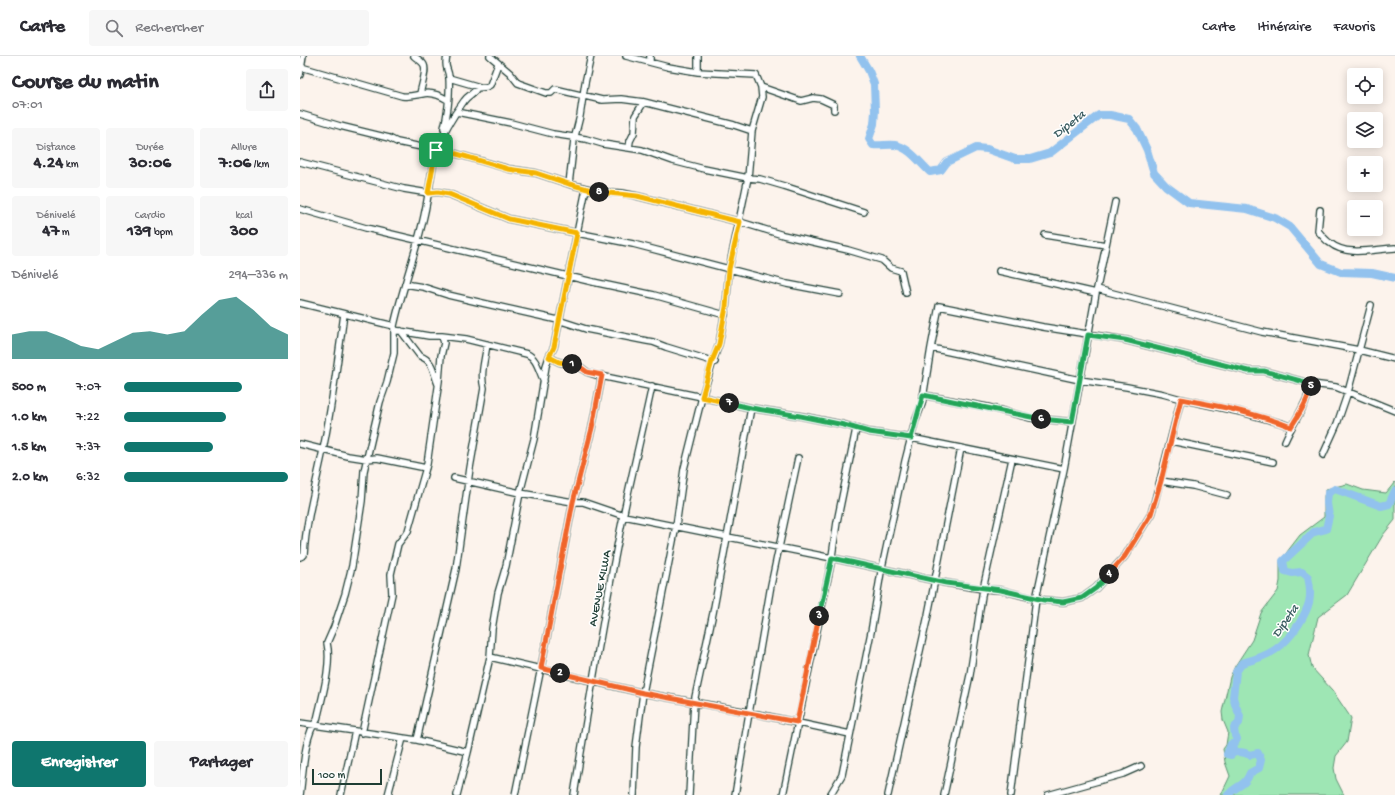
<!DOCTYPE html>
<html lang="fr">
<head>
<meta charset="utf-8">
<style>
  :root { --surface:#fff; --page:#f7f7f7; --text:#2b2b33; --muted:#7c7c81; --line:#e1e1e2; --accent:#0f766e }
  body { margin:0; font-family:"Gochi Hand",sans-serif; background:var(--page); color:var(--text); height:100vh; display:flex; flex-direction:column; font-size:15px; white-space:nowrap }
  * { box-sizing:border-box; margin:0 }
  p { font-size:13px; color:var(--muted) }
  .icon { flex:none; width:22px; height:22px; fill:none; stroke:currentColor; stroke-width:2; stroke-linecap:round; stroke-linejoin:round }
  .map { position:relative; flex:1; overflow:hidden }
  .sheet { display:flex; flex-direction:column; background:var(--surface); width:300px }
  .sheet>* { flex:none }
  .fabs { position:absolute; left:1047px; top:12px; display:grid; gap:8px }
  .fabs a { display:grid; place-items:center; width:36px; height:36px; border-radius:4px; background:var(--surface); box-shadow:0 2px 10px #0003; font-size:20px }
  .scale { position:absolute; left:12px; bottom:10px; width:70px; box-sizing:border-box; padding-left:4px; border:2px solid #1f3d34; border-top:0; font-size:11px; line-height:14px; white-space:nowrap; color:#1f3d34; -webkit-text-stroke:3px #fff; paint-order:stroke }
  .pin { position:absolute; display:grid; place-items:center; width:34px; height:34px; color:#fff; margin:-17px; border-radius:8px; box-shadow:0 2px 6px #0006 }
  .km { position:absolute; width:20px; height:20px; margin:-10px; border-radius:50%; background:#222; color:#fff; font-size:11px; line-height:20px; text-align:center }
  .round { display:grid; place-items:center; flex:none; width:42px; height:42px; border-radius:4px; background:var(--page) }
  .summary { display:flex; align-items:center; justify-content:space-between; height:68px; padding:0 12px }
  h1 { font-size:22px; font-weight:800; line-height:30px }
  .figures { display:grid; grid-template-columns:repeat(3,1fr); gap:6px; height:68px; padding:4px 12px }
  .figures div { display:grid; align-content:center; border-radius:4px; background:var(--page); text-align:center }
  .figures b { font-size:17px; font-weight:800 }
  .figures small { font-size:11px; font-weight:400 }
  .figures p { font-size:11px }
  .chart { height:112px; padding:8px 12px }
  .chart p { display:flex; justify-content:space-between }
  .chart svg { width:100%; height:72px; margin-top:4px; fill:var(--accent); opacity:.7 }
  .action { display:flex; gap:8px; margin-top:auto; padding:8px 12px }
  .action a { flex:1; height:46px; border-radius:4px; background:var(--accent); color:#fff; font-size:16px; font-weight:800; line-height:46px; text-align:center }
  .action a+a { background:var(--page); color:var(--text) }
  ul { padding:0 12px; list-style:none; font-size:13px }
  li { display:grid; grid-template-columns:64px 48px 1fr; align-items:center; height:30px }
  li i { height:10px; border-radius:5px; background:var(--accent) }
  header { display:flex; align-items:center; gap:24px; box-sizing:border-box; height:56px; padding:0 20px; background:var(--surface); border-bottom:1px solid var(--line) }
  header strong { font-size:19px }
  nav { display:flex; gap:22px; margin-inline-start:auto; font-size:14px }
  .search { width:280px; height:36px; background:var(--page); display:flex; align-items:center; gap:10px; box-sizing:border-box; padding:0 14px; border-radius:4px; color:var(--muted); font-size:15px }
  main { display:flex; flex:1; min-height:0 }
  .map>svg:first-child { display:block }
</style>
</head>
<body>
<header>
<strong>Carte</strong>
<div class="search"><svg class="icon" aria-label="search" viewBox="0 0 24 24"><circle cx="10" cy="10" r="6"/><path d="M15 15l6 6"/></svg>Rechercher</div>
<nav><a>Carte</a><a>Itinéraire</a><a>Favoris</a></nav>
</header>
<main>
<section class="sheet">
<div class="summary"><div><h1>Course du matin</h1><p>07:01</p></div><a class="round"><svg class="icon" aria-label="share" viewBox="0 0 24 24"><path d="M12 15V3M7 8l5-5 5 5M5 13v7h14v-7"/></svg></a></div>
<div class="figures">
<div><p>Distance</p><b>4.24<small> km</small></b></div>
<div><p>Durée</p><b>30:06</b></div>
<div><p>Allure</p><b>7:06<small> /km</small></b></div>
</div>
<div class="figures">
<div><p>Dénivelé</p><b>47<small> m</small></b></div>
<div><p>Cardio</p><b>139<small> bpm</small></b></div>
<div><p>kcal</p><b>300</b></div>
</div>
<div class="chart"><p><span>Dénivelé</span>294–336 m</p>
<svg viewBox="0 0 160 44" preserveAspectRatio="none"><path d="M0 44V29L10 27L20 27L30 31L40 36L50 38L60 33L70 28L80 27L90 29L100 27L110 17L120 8L130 6L140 14L150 24L160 29V44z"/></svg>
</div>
<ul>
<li><b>500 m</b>7:07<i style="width:72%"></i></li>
<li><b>1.0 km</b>7:22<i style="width:62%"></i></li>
<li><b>1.5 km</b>7:37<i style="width:54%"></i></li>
<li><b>2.0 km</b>6:32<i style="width:100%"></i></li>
</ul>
<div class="action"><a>Enregistrer</a><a>Partager</a></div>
</section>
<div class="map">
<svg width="1095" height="739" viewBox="0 0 1095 739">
  <rect width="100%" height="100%" fill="#fcf3ec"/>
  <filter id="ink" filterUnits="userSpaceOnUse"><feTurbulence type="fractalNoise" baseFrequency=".025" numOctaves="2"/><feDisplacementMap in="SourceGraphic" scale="8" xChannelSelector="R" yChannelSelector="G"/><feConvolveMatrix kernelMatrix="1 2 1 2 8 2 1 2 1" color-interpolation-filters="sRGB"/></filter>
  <g filter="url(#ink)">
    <path fill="#9ee6b4" stroke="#5e9274" d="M1095,426V464L1083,479L1047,539L1018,561L1009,599L1012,612L1032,634L1051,662L1047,686L1036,700L1034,712L1036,723L1044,739H921L930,720L925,706L923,693L926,689L928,676L923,664L922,656L930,621L935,610L952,584L961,557L978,535L980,525V505L1000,479L1024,461V440L1026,433L1047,428L1063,434L1086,437Z"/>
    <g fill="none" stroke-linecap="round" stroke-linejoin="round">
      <path stroke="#92c2ee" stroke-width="8" d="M560,0L569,15L574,28L575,55L574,68L569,83L573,89C580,90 588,88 595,89C609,91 620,107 630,116L641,114L647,106L676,92L687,93L715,103H730L750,97L799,59H810L829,63L837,73L847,94L854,117L866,130L889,147L947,153L975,162L990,171L1021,208L1041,216L1072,217L1095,222
        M928,739C936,729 945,731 950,717L959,712L961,704L958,697L950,699C944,696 939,695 933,697L931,699L927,698L931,688L934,689L937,683L935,680L934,672L939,667L940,660L935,648L933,641L936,616L942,607C970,600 983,592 999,568C1009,551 1013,542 1008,521L1002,516L992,517L985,515L983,505L1014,476L1026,473L1029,460L1027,447L1028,437L1035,433L1081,450L1089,448L1095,435"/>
      <defs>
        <path id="minor" d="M114,0C117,3 122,5 124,9C127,15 121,31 120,38
          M190,0L210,17L218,27L246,37H251L255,33L302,44L321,43L344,46L434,69L452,75
          M291,0L285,27L280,60L274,84L269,128L302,136L322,137L337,140L440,166L483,179L548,194L582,204L591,212L601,215L606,237
          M326,0L368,11L398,16
          M398,0V16L456,19L461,31L462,41L452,75L448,122L429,213L426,251L419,288L413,305L402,341L451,352L501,360L545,369L569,376L611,382L764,413
          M350,6V0
          M1,11L102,40C112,41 114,39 122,38C130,36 141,40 148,44
          M0,19L3,0
          M149,22L180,31
          M461,31L501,45L513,42L521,43L534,49V54
          M157,56L211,67L253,78L286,83L303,88L342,94L373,105L404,113L448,122L460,123L484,130L564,156
          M0,58L40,70L89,82L97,86L136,94C143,77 153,60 164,45C168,39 174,38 177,32L186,31L190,29L198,8
          M144,72C148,56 150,38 149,21C148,11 144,13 147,0
          M329,92L330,85L334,77L335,60L344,46
          M0,106L104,133L128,137L138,136L149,138L209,163L277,177L254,291L249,301L246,310L234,383L220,437L206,510L198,537L192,573L190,601L168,696L157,739
          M286,133L277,177L333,188L487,228L540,238
          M0,153L66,172L293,226L354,239L425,259
          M1020,154L1018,175C1022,179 1025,184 1030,187C1047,201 1074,193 1095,192
          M745,179L806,189
          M699,215L796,237
          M105,228L123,231L148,239L178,246L258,264L286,273L347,285L353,286L366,291L415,306
          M797,233L962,276L1059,294L1095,303
          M0,247L94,270V274L129,280H142L166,283L227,298C237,302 239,316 244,325
          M94,270C102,233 116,197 124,160C129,138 131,116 136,94L157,98L209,113L236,117L269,128
          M101,275L120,300C134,305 133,317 138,328
          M631,292L639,250L743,271L825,284L948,315H964L1012,328
          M249,301L259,306L279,310L287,316L296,319L402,341L384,413L376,470L343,637L336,691L334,739
          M623,339L687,351L731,362L772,366
          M871,385L973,406
          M985,385C993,366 1007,349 1012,328L1036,331L1095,355
          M0,388L48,400L67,403L77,402L126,412
          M1023,399L1037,368L1048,336L1071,249
          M712,403L683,533L701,534L736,543L764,413L796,237L815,146
          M154,422L220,437L273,446H283L324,460L532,502L646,527L683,533L670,619L644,739
          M861,425L893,430L927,439
          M0,501L4,499C6,463 16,429 23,394C32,349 38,304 44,258
          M190,601L343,637L448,656L550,678
          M0,667L117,684L168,696
          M62,677L92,538L91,518L98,488L108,475L127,408L139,325L141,300L144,287L142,280
          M117,684L156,513L170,412L184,332C180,317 185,304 187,288
          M0,739C3,719 4,679 17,664C22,641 32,609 27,587L34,571L45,538L52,510L62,445L64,415L80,346L87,326L94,297V274
          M41,739L55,675
          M88,739L103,682
          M215,739L241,612L273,446L292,372L302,319
          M274,739C289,646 304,553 323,461C332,417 343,373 352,330
          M389,739L394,646L413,557L451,352
          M435,739L471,529L498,402
          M483,739L531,507L537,466L556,373
          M530,739L542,719L571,576L581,516L605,405L615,366L622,348L631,292L780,324L827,331L863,338L881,343L941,356L981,367L991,371
          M588,739L628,559L661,392
          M711,739L736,543L763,546L782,542L796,532L825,500L851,458L854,448L881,343
          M748,739L823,718L841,710"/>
      </defs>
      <use href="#minor" stroke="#1f3d34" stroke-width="8"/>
      <use href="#minor" stroke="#fff" stroke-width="5.5"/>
    </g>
  </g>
  <g fill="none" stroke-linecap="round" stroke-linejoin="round" filter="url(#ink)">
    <defs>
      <path id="split-1" d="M136,94L128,137L138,136L149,138L209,163L277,177L254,291L249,301L259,306L272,308"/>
      <path id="split-2" d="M260,617L241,612L273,446L292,372L302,319L287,316L279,310L272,308"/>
      <path id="split-3" d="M260,617L343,637L497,666L519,560"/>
      <path id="split-4" d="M519,560L532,502L646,527L701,534L744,544L763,546L782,542L796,532L809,518"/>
      <path id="split-5" d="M809,518L825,500L851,458L861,425L881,343C918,350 956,357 991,371C999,358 1008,345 1011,330"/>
      <path id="split-6" d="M741,363L772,366L788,279L825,284L948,315H964L1012,328L1011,330"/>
      <path id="split-7" d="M429,347L451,352L500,360L544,369L569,376L611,382L623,339L741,363"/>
      <path id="split-8" d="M299,136L337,140L440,166L429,213L426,251L419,288L412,305L402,341L429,347"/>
      <path id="split-9" d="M136,94L157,98L208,113L236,117L269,128L299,136"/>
    </defs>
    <use href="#split-1" stroke="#fff" stroke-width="8"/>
    <use href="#split-2" stroke="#fff" stroke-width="8"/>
    <use href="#split-3" stroke="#fff" stroke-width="8"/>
    <use href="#split-4" stroke="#fff" stroke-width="8"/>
    <use href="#split-5" stroke="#fff" stroke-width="8"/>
    <use href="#split-6" stroke="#fff" stroke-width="8"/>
    <use href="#split-7" stroke="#fff" stroke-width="8"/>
    <use href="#split-8" stroke="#fff" stroke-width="8"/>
    <use href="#split-9" stroke="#fff" stroke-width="8"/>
    <use href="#split-1" stroke="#f5b400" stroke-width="5"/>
    <use href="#split-2" stroke="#f0652b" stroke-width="5"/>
    <use href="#split-3" stroke="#f0652b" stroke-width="5"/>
    <use href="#split-4" stroke="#22a559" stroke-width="5"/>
    <use href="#split-5" stroke="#f0652b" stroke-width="5"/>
    <use href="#split-6" stroke="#22a559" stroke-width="5"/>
    <use href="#split-7" stroke="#22a559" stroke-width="5"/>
    <use href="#split-8" stroke="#f5b400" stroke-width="5"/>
    <use href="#split-9" stroke="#f5b400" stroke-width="5"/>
  </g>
  <g text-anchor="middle" stroke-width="3" stroke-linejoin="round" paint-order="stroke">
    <g font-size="12" fill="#1f3d34" stroke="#fff">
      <text transform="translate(299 532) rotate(-79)" y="4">AVENUE KILWA</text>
    </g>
    <g font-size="13" font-style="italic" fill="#3c5e62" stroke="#fff">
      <text transform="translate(768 67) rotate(-38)" y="5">Dipeta</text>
      <text transform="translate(984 564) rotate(-55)" y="5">Dipeta</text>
    </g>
  </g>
</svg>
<div class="fabs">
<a><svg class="icon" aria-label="locate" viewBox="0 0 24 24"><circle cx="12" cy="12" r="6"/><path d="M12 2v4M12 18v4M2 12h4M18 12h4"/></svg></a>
<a><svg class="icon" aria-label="layers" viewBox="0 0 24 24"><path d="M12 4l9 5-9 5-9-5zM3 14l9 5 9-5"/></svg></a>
<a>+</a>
<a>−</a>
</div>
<div class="scale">100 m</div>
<div class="pin" style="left:136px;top:94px;background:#1e9e55"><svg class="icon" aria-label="arrive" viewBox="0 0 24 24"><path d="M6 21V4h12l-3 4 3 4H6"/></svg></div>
<b class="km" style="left:272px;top:308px">1</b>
<b class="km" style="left:260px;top:617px">2</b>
<b class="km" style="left:519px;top:560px">3</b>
<b class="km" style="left:809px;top:518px">4</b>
<b class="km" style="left:1011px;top:330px">5</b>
<b class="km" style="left:741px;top:363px">6</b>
<b class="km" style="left:429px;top:347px">7</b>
<b class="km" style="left:299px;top:136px">8</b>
</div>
</main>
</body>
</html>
